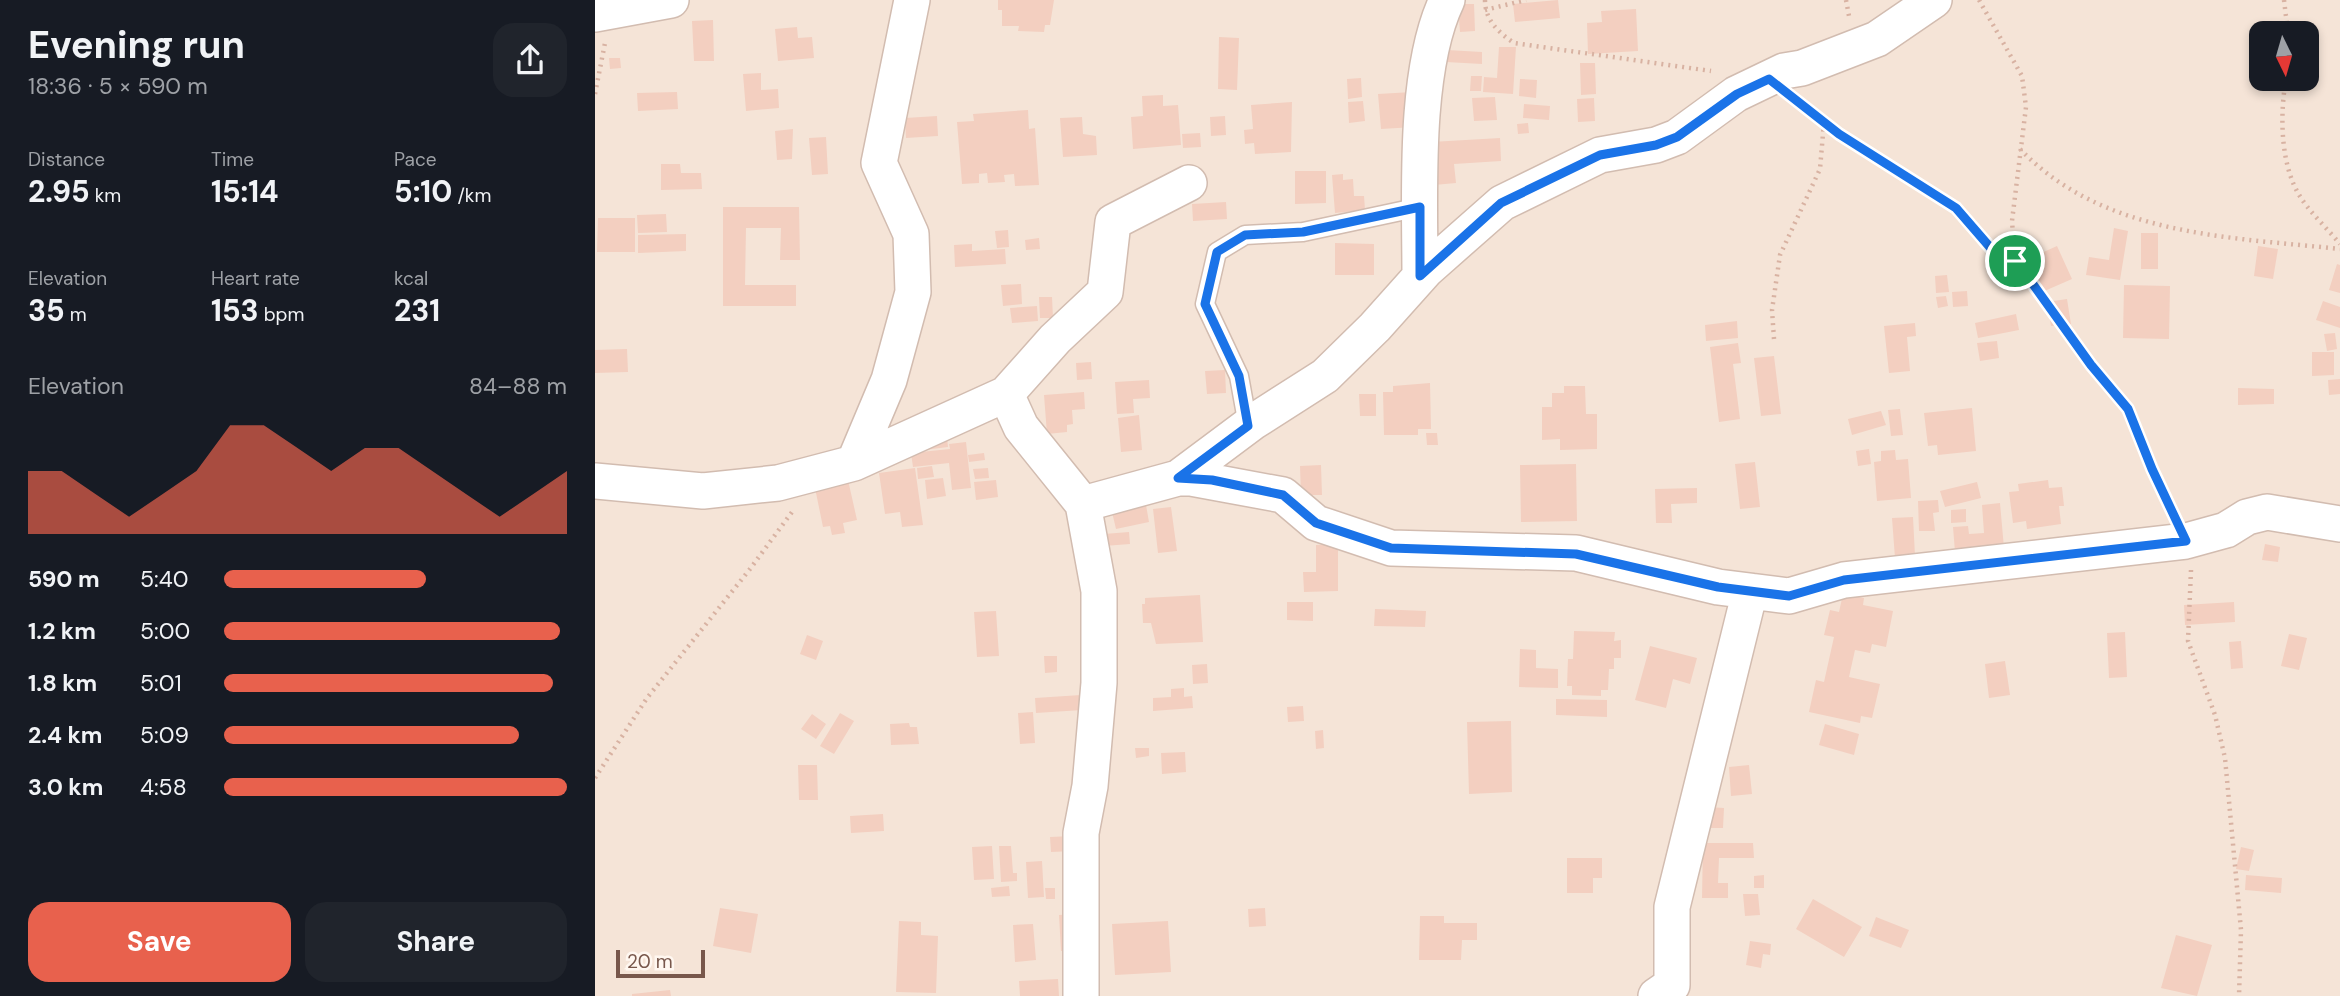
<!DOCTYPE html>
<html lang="en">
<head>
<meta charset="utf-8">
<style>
  :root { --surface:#171b24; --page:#20242c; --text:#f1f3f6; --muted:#9ea1a6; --accent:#e8614d }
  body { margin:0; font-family:"DM Sans",sans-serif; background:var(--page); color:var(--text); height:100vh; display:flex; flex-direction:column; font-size:26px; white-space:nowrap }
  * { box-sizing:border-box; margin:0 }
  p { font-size:23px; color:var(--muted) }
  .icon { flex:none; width:38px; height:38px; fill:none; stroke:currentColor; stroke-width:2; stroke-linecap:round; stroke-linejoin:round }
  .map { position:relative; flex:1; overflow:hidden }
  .panel { display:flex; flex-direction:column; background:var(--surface); width:595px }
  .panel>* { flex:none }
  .needle { width:46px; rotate:175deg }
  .fabs { position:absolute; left:1654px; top:21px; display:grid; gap:14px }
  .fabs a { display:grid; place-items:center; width:70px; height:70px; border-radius:14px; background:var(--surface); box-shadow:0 4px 10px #0003; font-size:35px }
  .scale { position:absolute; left:21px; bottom:18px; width:89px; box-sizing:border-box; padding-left:7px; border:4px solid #78574b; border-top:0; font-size:19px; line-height:24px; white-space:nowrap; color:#78574b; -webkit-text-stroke:5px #fff7f0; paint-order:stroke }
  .pin { position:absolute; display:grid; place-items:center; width:60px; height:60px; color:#fff; margin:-30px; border:4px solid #fff; border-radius:50%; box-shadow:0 2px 7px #0007 }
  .round { display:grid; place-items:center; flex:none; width:74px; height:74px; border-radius:21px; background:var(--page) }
  .headline { display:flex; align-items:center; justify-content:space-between; height:119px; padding:0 28px }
  h1 { font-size:38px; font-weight:700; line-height:52px }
  .figures { display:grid; grid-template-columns:repeat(3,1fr); gap:10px; height:119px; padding:7px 28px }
  .figures div { display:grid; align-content:center }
  .figures b { font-size:30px; font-weight:700 }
  .figures small { font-size:19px; font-weight:400 }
  .figures p { font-size:19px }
  .chart { height:196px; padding:14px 28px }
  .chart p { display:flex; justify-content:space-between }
  .chart svg { width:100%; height:126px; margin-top:7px; fill:var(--accent); opacity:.7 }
  .action { display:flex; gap:14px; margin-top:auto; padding:14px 28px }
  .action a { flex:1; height:80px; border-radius:21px; background:var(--accent); color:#fff; font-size:28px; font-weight:700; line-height:80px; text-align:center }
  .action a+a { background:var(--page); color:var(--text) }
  ul { padding:0 28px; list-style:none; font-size:23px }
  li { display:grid; grid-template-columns:112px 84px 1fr; align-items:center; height:52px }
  li i { height:18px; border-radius:9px; background:var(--accent) }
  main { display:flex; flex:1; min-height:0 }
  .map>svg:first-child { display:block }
</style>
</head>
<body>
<main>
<section class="panel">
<div class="headline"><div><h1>Evening run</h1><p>18:36 · 5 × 590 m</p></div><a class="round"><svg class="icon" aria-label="share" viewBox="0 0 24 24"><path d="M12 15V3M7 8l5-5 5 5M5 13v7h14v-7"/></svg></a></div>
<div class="figures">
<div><p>Distance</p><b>2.95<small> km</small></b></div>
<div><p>Time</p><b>15:14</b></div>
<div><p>Pace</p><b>5:10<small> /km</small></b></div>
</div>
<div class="figures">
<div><p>Elevation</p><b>35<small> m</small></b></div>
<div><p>Heart rate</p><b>153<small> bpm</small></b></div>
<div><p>kcal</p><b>231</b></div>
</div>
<div class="chart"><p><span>Elevation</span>84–88 m</p>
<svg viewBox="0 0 160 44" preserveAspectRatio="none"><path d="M0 44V22L10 22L20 30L30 38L40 30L50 22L60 6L70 6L80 14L90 22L100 14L110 14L120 22L130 30L140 38L150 30L160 22V44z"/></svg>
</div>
<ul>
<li><b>590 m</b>5:40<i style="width:59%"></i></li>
<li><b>1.2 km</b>5:00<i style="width:98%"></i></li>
<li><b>1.8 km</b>5:01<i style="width:96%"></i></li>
<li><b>2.4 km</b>5:09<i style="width:86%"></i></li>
<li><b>3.0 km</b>4:58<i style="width:100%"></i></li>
</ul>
<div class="action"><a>Save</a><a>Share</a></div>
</section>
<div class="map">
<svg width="1745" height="996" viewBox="0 0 1745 996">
  <rect width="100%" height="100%" fill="#fdf3e9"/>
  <path fill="#f5e4d7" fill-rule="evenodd" d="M0,0H1745V996H0ZM1666,33H1712V79H1666Z"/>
  <path fill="#f3cfc0" d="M403,0H459L455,25H450L449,32L423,31L424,26H407V10H403Z
    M963,0L965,18L920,22L918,4Z
    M863,4H879L880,31L865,32Z
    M1041,9L1043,51L993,54L992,23L1007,22L1006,11Z
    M118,20L119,61H99L97,21Z
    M202,27L203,38L217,37L219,58L183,61L180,29Z
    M624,37L644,38L642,90L623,89Z
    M904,47H921L918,94L888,92L889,77L902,78Z
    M852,50L887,52V64L851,62Z
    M14,58H25L26,68L15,69Z
    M985,63H1000L1001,94L986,95Z
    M166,73V90L183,89L184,108L151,111L148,74Z
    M876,76H887L886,91H875Z
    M766,78L767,97L753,99L752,79Z
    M925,79L942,80L941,98L924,96Z
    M82,92L83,109L43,111L42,93Z
    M817,92L819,127L786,129L783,94Z
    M568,95V106L583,105L586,145L538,149L536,117L548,116L547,96Z
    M900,97L902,120L879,121L877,98Z
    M999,98L1000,121L983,122L982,99Z
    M768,101L770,121L754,123L753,102Z
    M697,102L696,152L660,154L659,143L650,144L649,130L658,129L656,105Z
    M929,104L955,106L954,120L928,118Z
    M433,110L434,129L440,128L444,185L420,186L419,174L409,175L410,182L393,183L392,173L384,174V183L367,184L362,122L379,121L378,114Z
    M342,116L343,136L311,138L310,118Z
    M630,116L631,135L616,136L615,117Z
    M487,117L488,134L501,136L502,155L468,157L465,118Z
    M933,123L934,133L923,134L922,124Z
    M198,129L197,159L182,160L180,131Z
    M605,133L606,147L588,148L587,134Z
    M231,137L233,174L217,175L214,138Z
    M905,138L906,161L859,164L861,183L839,185L836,142Z
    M66,164H85L86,173H106L107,189L66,190Z
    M700,171H731V203L700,204Z
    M748,174V180L758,179L759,196H769L770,210L740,213L737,175Z
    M631,202L632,219L598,221L597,204Z
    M128,207H204L205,260H185L186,228H151L150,285H201V306H128Z
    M71,214L72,232L43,233L42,215Z
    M3,218H40V252H2Z
    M1519,228L1533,231L1525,280L1491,275L1494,257L1514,260Z
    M413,230L414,247L402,248L400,231Z
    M1546,233H1563V269H1546Z
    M91,234V251L43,253V235Z
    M444,238L445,249L431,250L430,240Z
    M740,243L779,244V275H740Z
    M377,244V251L410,249L411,264L360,267L359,245Z
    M1462,246L1477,279L1438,296L1424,263Z
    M1663,246L1683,249L1678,279L1659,276Z
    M1742,264L1745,265V293L1734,290Z
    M1352,275L1354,292L1341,293L1340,276Z
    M426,284L427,304L408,306L406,285Z
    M1529,285L1575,286L1574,339L1528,338Z
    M1372,291L1373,306L1358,307L1357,292Z
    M1351,296L1353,306L1343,308L1341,297Z
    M444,297H457L458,318H445Z
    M1472,299L1476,324L1456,326L1452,302Z
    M1728,301L1745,307V328L1721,320Z
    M442,306L443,321L417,323L415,308Z
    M1421,314L1424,330L1383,338L1380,323Z
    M1142,321L1143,338L1111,341L1110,325Z
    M1320,323L1321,336L1312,337L1315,371L1294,373L1289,326Z
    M1740,333L1742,349L1732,351L1729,334Z
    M1402,341L1404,358L1385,361L1382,343Z
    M1143,343L1146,363L1138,364L1145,419L1124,422L1115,347Z
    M32,349L33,372L0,373V350Z
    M1717,352H1739V375L1717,376Z
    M1179,356L1186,414L1166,416L1159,358Z
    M496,362L497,379L482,380L481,363Z
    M630,370L631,393L612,394L610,371Z
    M1745,379V394L1734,395L1733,380Z
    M554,380L555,398L538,399L539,413L522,414L520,382Z
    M835,383L836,429H823V435H789L788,392H798V386Z
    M969,386H990L991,414H1002V449L965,450V439L947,440V407H957V393H969Z
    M1643,388L1679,389V404L1643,405Z
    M489,392L490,409L477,410L478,424L472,425V432L452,434L449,395Z
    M764,394H781V416H765Z
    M1377,408L1381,451L1343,455L1342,445L1333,446L1329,413Z
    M1305,409L1308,435L1296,436L1293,410Z
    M1286,411L1291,425L1257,435L1253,419Z
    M544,415L547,450L526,452L523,418Z
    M831,433H842L843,445H832Z
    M352,437L353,447L321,451Z
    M371,442L376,488L357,490L354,463L318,467L316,453L355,449L354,444Z
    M1274,449L1276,464L1263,466L1261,451Z
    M1300,450L1301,460L1313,459L1316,498L1282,501L1279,462L1286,461V451Z
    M389,453L390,460L374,462L373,455Z
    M1160,462L1165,507L1145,509L1140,464Z
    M981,464L982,521L926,522L925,465Z
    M726,465L727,495H706L705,466Z
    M337,466L339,477L323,479L322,468Z
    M320,468L328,525L307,527L305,512L290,514L284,473Z
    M393,468L394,478L380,479L378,469Z
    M348,478L351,496L332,499L330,480Z
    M253,480L262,520L248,523L250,533L237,535L235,526L228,527L220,488Z
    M401,480L403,497L381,500L379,482Z
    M1453,480L1454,488L1467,487L1469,506H1464L1466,524L1432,529L1431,521L1418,523L1414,492L1424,491L1423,484Z
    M1382,482L1386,498L1350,507L1345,491Z
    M1102,488V503L1076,504L1077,523H1061L1060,489Z
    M1343,500L1344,512L1338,513L1340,531H1324L1323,501Z
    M1405,503L1409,548L1360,552L1358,527L1373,526L1374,534L1389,533L1387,505Z
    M551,505L554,522L521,529L517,512Z
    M576,507L582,551L563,553L558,509Z
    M1371,509V522L1356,523V510Z
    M1318,517L1320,556L1300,558L1297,518Z
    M534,532L535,544L509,546V534Z
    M743,544V591L709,592L708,572H721V545Z
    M1670,544L1685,547L1683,562L1667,560Z
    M1248,594L1269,598L1268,605L1298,611L1291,647L1277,644L1275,653L1260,650L1254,677L1285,684L1277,718L1266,716L1265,723L1214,712L1221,680L1229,682L1239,637L1229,635L1235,610L1244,612Z
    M605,595L608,642L561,644L556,623H548L547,604H550V598Z
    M692,602H718V621L692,620Z
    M1639,602L1640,622L1590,625L1589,605Z
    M780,609L831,611L830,627L779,626Z
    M401,611L404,656L382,657L379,612Z
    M979,631L1020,632L1019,641L1026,640V658H1019V669H1014L1013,690H1006V696L977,695V686H972L973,659H978Z
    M1530,632L1532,677L1514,678L1512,633Z
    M1694,634L1712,638L1704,670L1686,666Z
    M212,635L228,641L221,660L205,654Z
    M1646,641L1648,668L1636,669L1634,642Z
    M1055,646L1102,658L1095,684L1078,679L1071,708L1040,700Z
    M925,649L941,650V668L963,669V688L924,687Z
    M449,656H462V672L450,673Z
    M1410,661L1415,695L1394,698L1390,664Z
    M612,664L613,683L598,684L597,665Z
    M589,688V697L597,696L598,708L558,711V698L576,697V689Z
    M486,695L487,710L441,713L440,698Z
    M961,699L1012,700V717L961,715Z
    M708,706L709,721L693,722L692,707Z
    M438,712L440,743L425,744L423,713Z
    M245,713L259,721L239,754L225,746Z
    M217,714L231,724L221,739L206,729Z
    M916,721L917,792L874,794L872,722Z
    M314,723L315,727H322L324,744L296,745L295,724Z
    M1230,724L1264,734L1259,755L1224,745Z
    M728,730L729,748L721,749L720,731Z
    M540,748H554V756L541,758Z
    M590,752L591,772L567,774L566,753Z
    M203,765H222L223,800H204Z
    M1154,765L1157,794L1136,796L1134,767Z
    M1114,807L1129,808L1128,828H1114Z
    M288,814L289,831L256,833L255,816Z
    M477,836L478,851L456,852L455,837Z
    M1108,843H1158L1159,858H1124L1123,883H1133V898H1107Z
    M397,846L399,879L379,880L377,847Z
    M404,846H416L418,873H422V881L406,882Z
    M1646,847L1659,850L1654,871L1641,869Z
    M972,858H1007V878H998V893H972Z
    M447,861L449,897L433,898L431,862Z
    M1169,875V888H1159V876Z
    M1651,875L1687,878L1686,893L1650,890Z
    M414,886L415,896L397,897L396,888Z
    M450,888H460V899H451Z
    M1148,894H1163L1165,915L1150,916Z
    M1218,899L1267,927L1249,957L1201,929Z
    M125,908L163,914L156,953L118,946Z
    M670,908L671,926L654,927L653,909Z
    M481,914L483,950L466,951L464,915Z
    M825,916H849V923H882V940H867L866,960H824Z
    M1281,917L1314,930L1306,948L1274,936Z
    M304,921L326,922V935L343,936L341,993L301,992Z
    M573,921L576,972L520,975L517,924Z
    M438,924L441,960L420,962L418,925Z
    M1581,935L1617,945L1602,996L1566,988Z
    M1155,941L1176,944L1175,955L1168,954L1166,968L1151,965Z
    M463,979L464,996H425L424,981Z
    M75,990L76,996H37V994Z"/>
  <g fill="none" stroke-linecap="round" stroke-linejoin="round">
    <defs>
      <path id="service" d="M653,426L644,376L610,304L622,252L650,235L708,232L825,207"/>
      <path id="minor" d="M0,14L76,0
        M825,276C825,196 818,71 852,0
        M411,394L426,427L488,504L504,591V683L495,786L486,833V996
        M259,463L294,380L318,292L316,234L284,163L317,0
        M583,478L658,422L730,376L780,327L831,270L907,203L1005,155L1061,145L1082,137L1141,94L1189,71L1207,68L1282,39L1339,0
        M0,481L108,491L183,483L259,463L411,394L460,339L510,292L518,222L594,183
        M488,504L583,478H596L688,495L721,523L796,548L981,553L1123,587L1194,596L1249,580L1591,541L1631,530L1652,517L1672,512L1745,524
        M1061,996L1077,985V907L1155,591"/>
    </defs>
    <use href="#service" stroke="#d2bcb0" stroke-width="21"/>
    <use href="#minor" stroke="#d2bcb0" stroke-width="38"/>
    <path stroke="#d8b2a2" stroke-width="4.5" stroke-dasharray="2 5" stroke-linecap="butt" d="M890,0C890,20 903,32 919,43L1116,71
      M1251,0L1254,16
      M1384,0L1427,76L1431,107L1417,221L1420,261
      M1689,0L1693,33
      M890,10L931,0
      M1691,79C1685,113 1685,161 1703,193C1713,211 1732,228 1745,244
      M0,94L10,43
      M1202,101L1244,134L1361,208L1400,253L1422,262L1496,365L1533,409L1557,469L1579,511
      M1425,149C1508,236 1634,237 1745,249
      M1179,339L1177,310L1185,255L1225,169L1229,122
      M1596,570L1593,641L1620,715L1630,758L1646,930L1644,996
      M0,778L52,698L155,569L197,512"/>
    <use href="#service" stroke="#fff" stroke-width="18"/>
    <use href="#minor" stroke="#fff" stroke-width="35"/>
  </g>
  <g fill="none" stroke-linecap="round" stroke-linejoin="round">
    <defs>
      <path id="route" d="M1174,79L1244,134L1361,208L1400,253L1422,262L1496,365L1533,409L1557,469L1591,541L1249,580L1194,596L1123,587L981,554L796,548L721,523L688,495L617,480L583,478L653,426L644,376L610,304L622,252L650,235L708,232L825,207V276L906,203L1005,155L1061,145L1082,137L1142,94Z"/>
    </defs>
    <use href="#route" stroke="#fff" stroke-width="14"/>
    <use href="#route" stroke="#1a73e8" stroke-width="9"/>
  </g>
</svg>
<div class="fabs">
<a><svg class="needle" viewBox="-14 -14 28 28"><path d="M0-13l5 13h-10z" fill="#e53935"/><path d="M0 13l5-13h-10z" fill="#9ea1a6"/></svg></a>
</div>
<div class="scale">20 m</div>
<div class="pin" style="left:1420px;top:261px;background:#1e9e55"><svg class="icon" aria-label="arrive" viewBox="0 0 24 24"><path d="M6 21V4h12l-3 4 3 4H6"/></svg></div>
</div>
</main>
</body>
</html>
